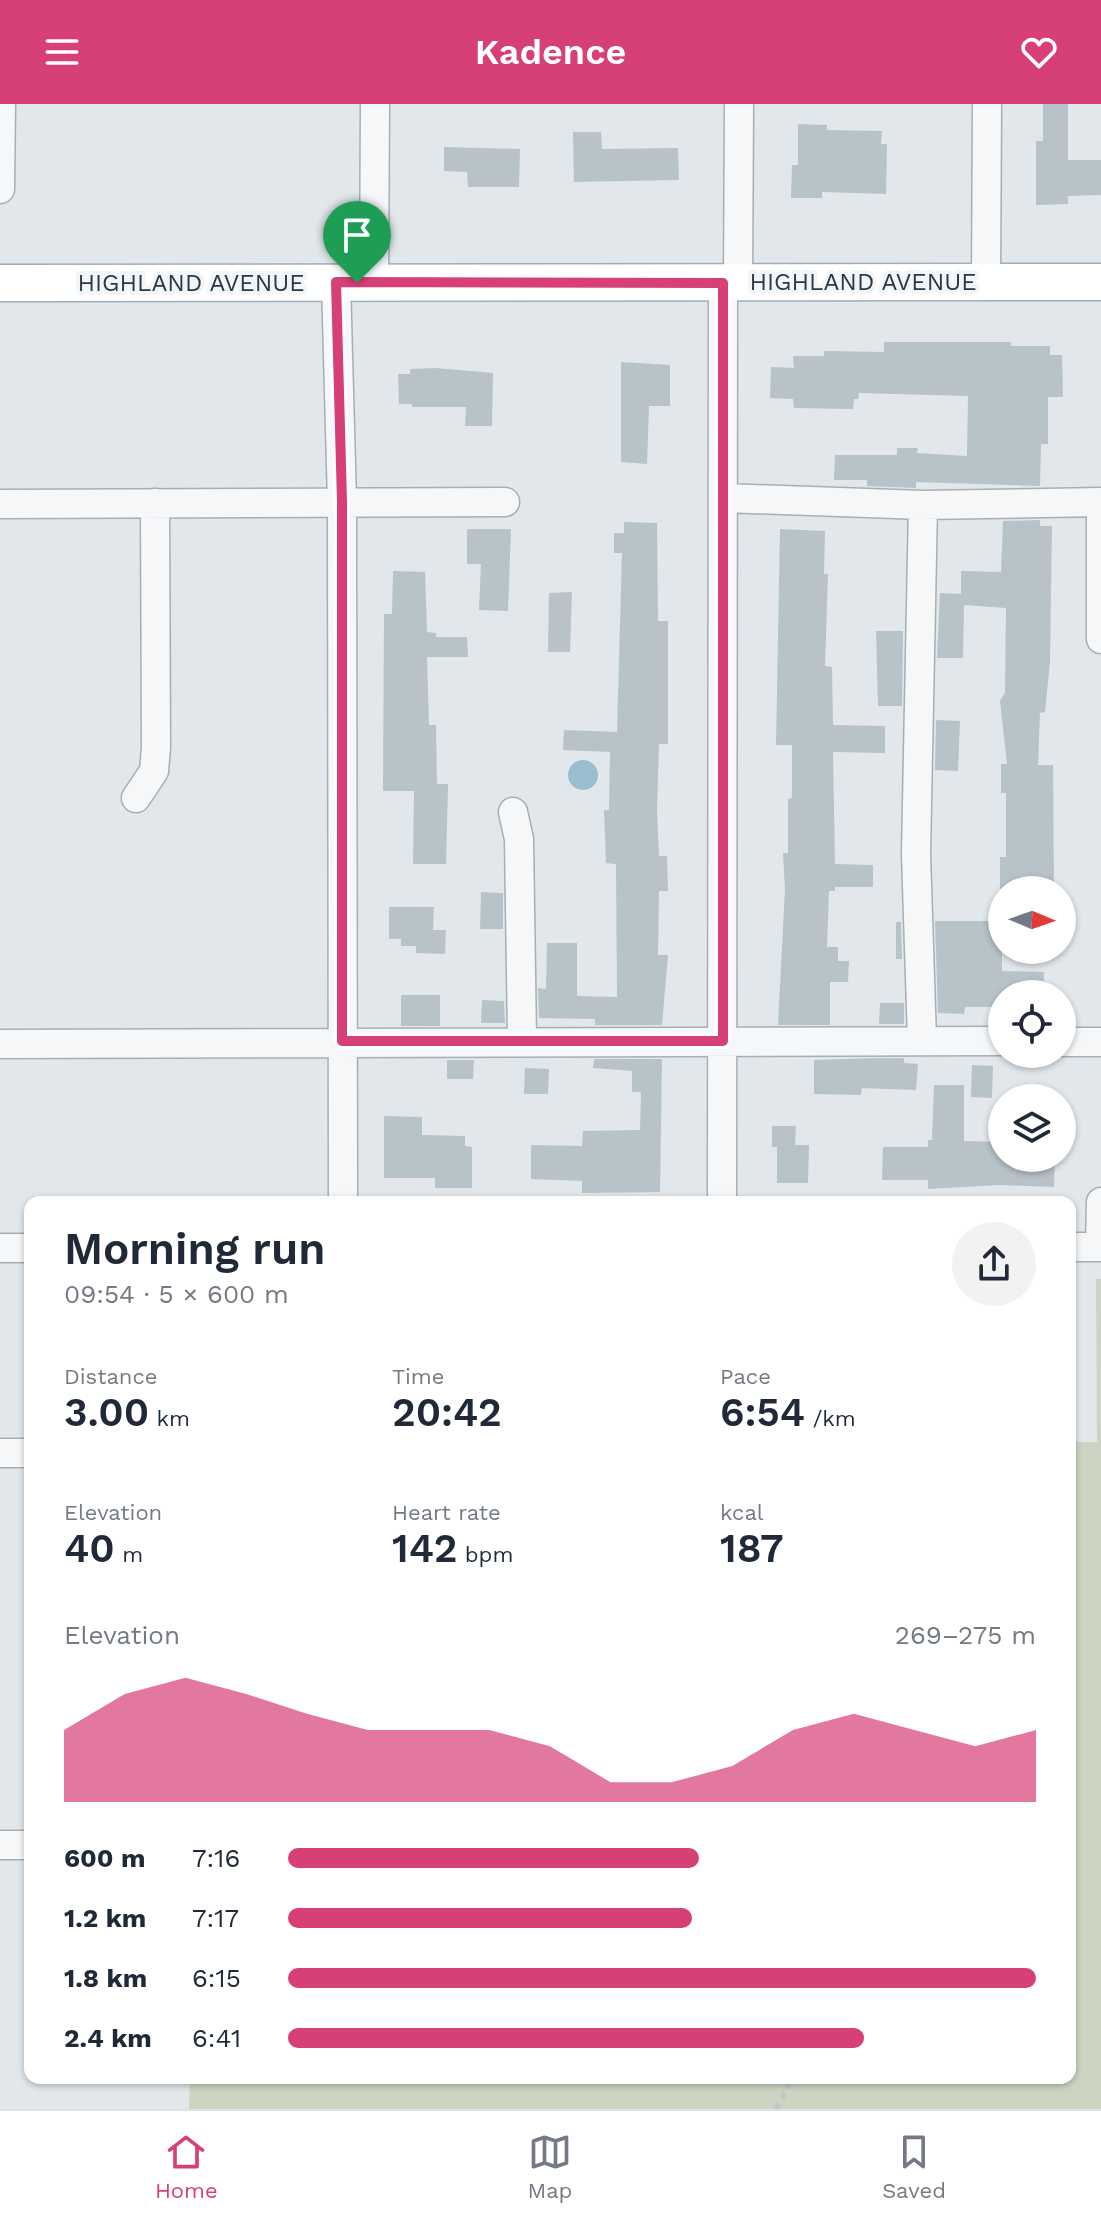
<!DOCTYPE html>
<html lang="en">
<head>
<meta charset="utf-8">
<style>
  :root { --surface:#fff; --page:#f2f2f3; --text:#1f2937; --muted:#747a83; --line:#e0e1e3; --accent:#d73f77 }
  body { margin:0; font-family:"Work Sans",sans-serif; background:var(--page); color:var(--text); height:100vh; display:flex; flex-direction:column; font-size:30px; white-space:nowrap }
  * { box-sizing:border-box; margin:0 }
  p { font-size:26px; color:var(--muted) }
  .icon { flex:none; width:44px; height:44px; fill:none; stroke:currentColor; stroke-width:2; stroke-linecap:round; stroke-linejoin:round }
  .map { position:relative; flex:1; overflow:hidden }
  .sheet { position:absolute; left:24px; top:1092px; width:1052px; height:888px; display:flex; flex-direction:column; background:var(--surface); border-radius:16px; box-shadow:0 2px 6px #0004 }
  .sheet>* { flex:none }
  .needle { width:52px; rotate:92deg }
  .controls { position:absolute; left:988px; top:772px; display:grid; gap:16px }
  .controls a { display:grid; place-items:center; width:88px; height:88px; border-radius:50%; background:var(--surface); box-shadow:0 2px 6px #0004; font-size:40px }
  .pin { position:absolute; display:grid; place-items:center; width:68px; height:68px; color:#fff; margin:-82px -34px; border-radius:50% 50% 50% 0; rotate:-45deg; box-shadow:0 0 8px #0007 }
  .pin .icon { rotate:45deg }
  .round { display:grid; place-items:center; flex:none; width:84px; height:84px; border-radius:42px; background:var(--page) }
  .overview { display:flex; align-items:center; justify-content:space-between; height:136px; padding:0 40px }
  h1 { font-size:44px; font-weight:600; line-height:60px }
  .figures { display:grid; grid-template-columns:repeat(3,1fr); gap:12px; height:136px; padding:8px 40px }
  .figures div { display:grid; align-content:center }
  .figures b { font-size:40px; font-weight:600 }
  .figures small { font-size:22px; font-weight:400 }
  .figures p { font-size:22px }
  .chart { height:224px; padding:16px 40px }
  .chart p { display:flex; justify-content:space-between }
  .chart svg { width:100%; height:144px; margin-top:8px; fill:var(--accent); opacity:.7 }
  ul { padding:0 40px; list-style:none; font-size:26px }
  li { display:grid; grid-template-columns:128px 96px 1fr; align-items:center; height:60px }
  li i { height:20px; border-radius:10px; background:var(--accent) }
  header { display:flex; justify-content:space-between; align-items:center; height:104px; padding:0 40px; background:var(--accent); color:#fff; font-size:36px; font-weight:600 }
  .dock { display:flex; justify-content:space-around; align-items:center; height:112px; border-top:2px solid var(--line); background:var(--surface); font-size:22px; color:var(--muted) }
  .dock a { display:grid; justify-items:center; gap:4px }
  .dock .active { color:var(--accent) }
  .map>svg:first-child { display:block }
</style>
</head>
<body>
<header><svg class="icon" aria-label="menu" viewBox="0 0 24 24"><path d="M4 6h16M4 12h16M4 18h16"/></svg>Kadence<svg class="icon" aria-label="heart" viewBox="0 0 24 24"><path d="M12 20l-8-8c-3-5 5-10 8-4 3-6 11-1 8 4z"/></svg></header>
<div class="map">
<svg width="1101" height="2005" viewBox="0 0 1101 2005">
  <rect width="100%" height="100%" fill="#e1e7eb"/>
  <path fill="#cbd5c2" d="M1096,1175H1101V2005H189L190,1974H1070V1338H1097Z"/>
  <path fill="#9abecd" d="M568 671a15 15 0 1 1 30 0a15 15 0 1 1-30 0Z"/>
  <path fill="#b8c2c9" d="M1043,0H1068V56H1101V91L1068,92V100L1036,101V37H1043Z
    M798,20L827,21V26L882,27L881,40H887L886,90L822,88V94H791L792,61H798Z
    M573,28H601L602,45L678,44L679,76L574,78Z
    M444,43L520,45L519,83H468L467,68L444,67Z
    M884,238H1011V242H1050V251H1062L1063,293H1048V340H1041L1040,382L916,378V384L867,382V376H834L835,351H897V344H918L917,349L967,352L968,292L859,289L858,295H854L853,305L794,304L793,295L770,294L771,263L794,264L793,252H824V247L884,248Z
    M621,258L670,261V302H649L647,360L621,358Z
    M435,264L493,269L492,322H465L466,303H412V300H399L398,270H410V265Z
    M1040,416V422H1052L1050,557L1045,608L1040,609L1038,661H1053L1054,785H1000V753H1006V689H1001V660H1007L1000,597L1005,589L1006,504L964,501L963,554H937L940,489L961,490V467L1001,468L1003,417Z
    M624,418L657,419L658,517H668V640H659L657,706L659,752H667L668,787H659L658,851H668L662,921H595V915L539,914L538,884L546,885L547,839H577V892L617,893L616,760L606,759L604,706H609L610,648L563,646L564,626L617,628L622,449H614V429H624Z
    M467,425H511L508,507L479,506L481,460H467Z
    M780,425L825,427L824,470H828L825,562L832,563L833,621L885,622V649L833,648L835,760L873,761V783H835V787H829L827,843H838V857H849L848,878H830V921H778L785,786L783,749H788V695L792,694V641H776Z
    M393,467L425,468L427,528L436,529V533H467L468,553H427L429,621H436L437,680H448L446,760H413L414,687H383L384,510H392Z
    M572,488L570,548H548L549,489Z
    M876,527H903L902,602H878Z
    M936,616L960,617L958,667L935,666Z
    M481,788L503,789V825H480Z
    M389,803H434L433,826H446L445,850L416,849V842H401V835H389Z
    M935,817H1002V867L1044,868L1043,890H1002V903H965L964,910L938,909Z
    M896,818H901L902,855H896Z
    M401,891H440V922H401Z
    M482,896L504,897L505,919H481Z
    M880,899H904V920H879Z
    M879,954H904V959L918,960L916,986L862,984L861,991L814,990V956Z
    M594,955H662L660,1088L582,1089V1077L531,1075V1041L582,1042L583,1027L640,1026L641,988H632V967L593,964Z
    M447,956H474L473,975H447Z
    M972,961L993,962L992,994L971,993Z
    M525,964L549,965L548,990H524Z
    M934,981H964V1037L1002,1038V1054H1055L1054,1083L1001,1081L928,1085V1076H882L883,1043H928V1036H932Z
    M384,1012L422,1013V1031L465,1032V1042L472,1043V1084H435V1074H384Z
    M772,1022H796L795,1041H809L808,1079H777V1043H772Z"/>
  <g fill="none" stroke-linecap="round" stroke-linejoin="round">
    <defs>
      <path id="minor" d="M0,85L1,0
        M336,178L342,398L343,1098
        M986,178L987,0
        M374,179L375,0
        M738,179L739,0
        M724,394L923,401L1101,398
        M0,400L505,398
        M1101,413V535
        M136,694L154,667L156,644L155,399
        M513,708L519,735L522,936
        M922,936L916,750L923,401
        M1062,938H1101
        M0,940L1002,937
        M722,1098L723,179
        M1070,1143H1101
        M1100,1143L1101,1098
        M0,1144H30
        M0,1349H30
        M0,1741H30"/>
      <path id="major" d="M0,179L1101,178"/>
    </defs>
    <use href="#minor" stroke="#a6afb6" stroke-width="31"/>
    <use href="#major" stroke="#a0aeb7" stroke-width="39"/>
    <path stroke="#c0c5ca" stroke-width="5" stroke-dasharray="6 6" stroke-linecap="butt" d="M776,2005L789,1981"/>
    <use href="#minor" stroke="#f5f7f9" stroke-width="28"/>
    <use href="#major" stroke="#fff" stroke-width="36"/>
  </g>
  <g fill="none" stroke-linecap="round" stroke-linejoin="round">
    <defs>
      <path id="route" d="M336,178L723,179V937H342V398Z"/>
    </defs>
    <use href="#route" stroke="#fff" stroke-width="16"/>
    <use href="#route" stroke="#d73f77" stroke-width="10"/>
  </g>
  <g text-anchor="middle" stroke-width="8" stroke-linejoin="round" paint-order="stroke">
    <g font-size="24" fill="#283844" stroke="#f1f6f8">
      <text x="863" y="186">HIGHLAND AVENUE</text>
      <text x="191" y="187">HIGHLAND AVENUE</text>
    </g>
  </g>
</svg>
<div class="controls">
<a><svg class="needle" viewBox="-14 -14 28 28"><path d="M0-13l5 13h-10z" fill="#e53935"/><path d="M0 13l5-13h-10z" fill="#747a83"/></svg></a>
<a><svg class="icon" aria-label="locate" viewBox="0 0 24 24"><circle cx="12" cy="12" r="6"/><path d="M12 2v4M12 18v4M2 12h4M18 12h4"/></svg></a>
<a><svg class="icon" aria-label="layers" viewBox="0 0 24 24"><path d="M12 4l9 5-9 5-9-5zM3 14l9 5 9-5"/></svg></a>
</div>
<div class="pin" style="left:357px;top:179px;background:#1e9e55"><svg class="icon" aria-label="arrive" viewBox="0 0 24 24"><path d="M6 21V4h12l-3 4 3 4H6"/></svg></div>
<section class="sheet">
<div class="overview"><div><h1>Morning run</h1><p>09:54 · 5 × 600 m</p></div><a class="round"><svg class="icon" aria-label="share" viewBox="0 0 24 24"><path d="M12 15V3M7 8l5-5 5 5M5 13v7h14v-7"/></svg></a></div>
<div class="figures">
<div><p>Distance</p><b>3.00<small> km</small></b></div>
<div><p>Time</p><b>20:42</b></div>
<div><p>Pace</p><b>6:54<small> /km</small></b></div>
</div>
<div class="figures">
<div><p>Elevation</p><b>40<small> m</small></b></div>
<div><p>Heart rate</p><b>142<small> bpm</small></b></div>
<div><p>kcal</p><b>187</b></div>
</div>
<div class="chart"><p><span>Elevation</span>269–275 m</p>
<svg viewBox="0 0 160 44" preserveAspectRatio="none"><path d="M0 44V22L10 11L20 6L30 11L40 17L50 22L60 22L70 22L80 27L90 38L100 38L110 33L120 22L130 17L140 22L150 27L160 22V44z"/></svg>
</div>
<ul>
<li><b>600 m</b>7:16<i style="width:55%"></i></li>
<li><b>1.2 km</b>7:17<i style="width:54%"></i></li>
<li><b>1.8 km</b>6:15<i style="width:100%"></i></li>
<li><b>2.4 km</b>6:41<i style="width:77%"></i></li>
</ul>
</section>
</div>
<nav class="dock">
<a class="active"><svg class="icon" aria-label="home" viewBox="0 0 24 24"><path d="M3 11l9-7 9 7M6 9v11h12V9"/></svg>Home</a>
<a><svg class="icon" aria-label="map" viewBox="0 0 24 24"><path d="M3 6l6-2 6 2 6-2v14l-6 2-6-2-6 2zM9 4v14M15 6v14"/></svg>Map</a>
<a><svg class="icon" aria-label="saved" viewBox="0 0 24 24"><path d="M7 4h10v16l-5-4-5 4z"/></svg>Saved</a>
</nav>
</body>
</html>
